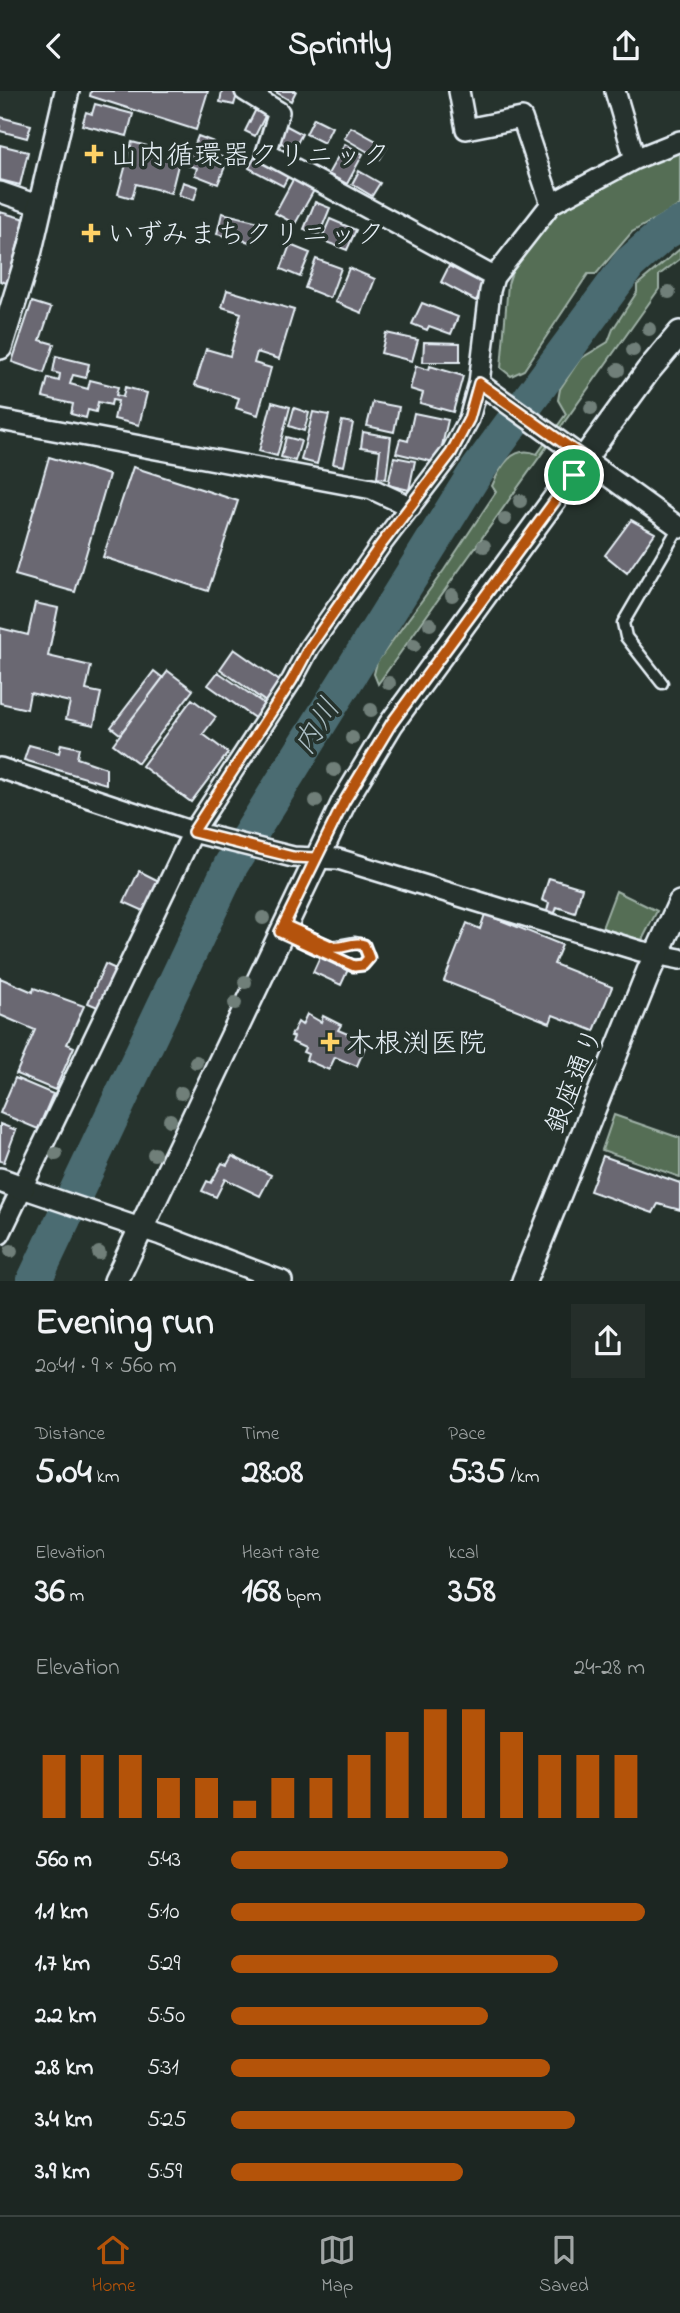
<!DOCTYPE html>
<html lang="en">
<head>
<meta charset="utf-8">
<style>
  :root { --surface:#1c2622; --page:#252e2a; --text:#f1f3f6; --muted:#a0a5a5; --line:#3a4340; --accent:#b45309 }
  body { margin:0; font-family:"Indie Flower","Klee One",sans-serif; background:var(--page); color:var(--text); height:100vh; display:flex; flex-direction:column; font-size:26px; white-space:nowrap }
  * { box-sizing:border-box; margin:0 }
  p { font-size:23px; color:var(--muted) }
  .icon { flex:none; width:38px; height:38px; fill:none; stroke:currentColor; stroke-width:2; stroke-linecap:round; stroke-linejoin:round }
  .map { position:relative; height:1190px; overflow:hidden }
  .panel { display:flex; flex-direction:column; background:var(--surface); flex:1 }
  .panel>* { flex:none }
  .pin { position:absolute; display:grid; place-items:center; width:60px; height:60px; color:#fff; margin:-30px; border:4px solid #fff; border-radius:50%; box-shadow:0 2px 7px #0007 }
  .round { display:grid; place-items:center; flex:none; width:74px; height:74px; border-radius:0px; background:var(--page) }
  .head { display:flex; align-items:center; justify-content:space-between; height:119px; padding:0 35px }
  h1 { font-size:38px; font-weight:800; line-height:52px }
  .metrics { display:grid; grid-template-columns:repeat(3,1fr); gap:10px; height:119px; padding:7px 35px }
  .metrics div { display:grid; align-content:center }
  .metrics b { font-size:35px; font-weight:800 }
  .metrics small { font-size:19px; font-weight:400 }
  .metrics p { font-size:19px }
  .chart { height:196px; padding:14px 35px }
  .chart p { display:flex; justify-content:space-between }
  .chart svg { width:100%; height:126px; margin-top:7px; stroke:var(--accent); stroke-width:6 }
  ul { padding:0 35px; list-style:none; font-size:23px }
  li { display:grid; grid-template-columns:112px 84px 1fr; align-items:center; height:52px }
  li i { height:18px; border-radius:9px; background:var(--accent) }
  header { display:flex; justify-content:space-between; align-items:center; height:91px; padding:0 35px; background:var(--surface); font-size:32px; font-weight:800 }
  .tabs { display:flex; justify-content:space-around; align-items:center; height:98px; border-top:2px solid var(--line); background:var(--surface); font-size:19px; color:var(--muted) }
  .tabs a { display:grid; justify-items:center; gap:4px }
  .tabs .selected { color:var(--accent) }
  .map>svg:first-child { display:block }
</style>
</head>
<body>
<header><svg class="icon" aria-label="back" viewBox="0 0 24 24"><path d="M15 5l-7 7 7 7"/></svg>Sprintly<svg class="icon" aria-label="share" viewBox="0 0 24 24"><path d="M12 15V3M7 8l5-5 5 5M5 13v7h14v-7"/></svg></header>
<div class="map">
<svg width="680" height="1190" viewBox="0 0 680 1190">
  <rect width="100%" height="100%" fill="#26332d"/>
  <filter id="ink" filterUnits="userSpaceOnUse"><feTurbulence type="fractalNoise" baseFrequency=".0143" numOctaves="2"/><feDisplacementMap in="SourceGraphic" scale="14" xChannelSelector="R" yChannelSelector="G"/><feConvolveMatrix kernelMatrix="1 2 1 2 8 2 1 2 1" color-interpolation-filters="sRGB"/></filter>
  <g filter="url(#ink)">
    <path fill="#546e55" stroke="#9eb0a6" stroke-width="2" d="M680,55V114L632,141L596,183H588L524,279L511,285L501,277L508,193L519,160L547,129L580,102Z
      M680,158V168L659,184V198L378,593L374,583L377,571L444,479L496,401L492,395C500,376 513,353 537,363L566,323L558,309L560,298L580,268L608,251L613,238L637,201V194Z
      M616,800L657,820L642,849L602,837Z
      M614,1024L680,1047V1086L602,1059Z"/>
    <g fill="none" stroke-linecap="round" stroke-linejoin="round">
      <path stroke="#4b6c72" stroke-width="35" d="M34,1190L231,774L474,384L629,173L664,142L680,133"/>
    </g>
    <path fill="#6b6772" stroke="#e8f1f8" stroke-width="2" d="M91,0H208L196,39L90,5Z
      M222,0H238L234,14L220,11Z
      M274,0H296L291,10Z
      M95,13L133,23L127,45L82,34L86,21L92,23Z
      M256,18L266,23L255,45L245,40Z
      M0,26L31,34L27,47L0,40Z
      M314,27L332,36L324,52L306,43Z
      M285,34L302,43L294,58L277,50Z
      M351,36L387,56L380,68L344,47Z
      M198,45L214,51L210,62L228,68L218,93L195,84L197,77L187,74Z
      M132,51L147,55L145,61L179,70L171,102L136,93L132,107L118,103Z
      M345,53L363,63L347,93L328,83Z
      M0,54L28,61L20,94L0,89Z
      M257,62L291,80L283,95L249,77Z
      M359,80L380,92L372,105L352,93Z
      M296,83L317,94L295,133L275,122Z
      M183,91L198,96L194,109L179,104Z
      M315,111L330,117L319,144L304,138Z
      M0,121L25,128L7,192L0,190Z
      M222,122L259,131L254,152L217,143Z
      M330,128L356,139L347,159L321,149Z
      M290,154L310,162L300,186L281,178Z
      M316,168L341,177L330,207L305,197Z
      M449,175L484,193L476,210L441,191Z
      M349,177L375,188L362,222L335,211Z
      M227,199L294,219L279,268L257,261L254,272L271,277L258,324L236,317L239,307L195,294L206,258L230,265L241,222L222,216Z
      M32,211L51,217L40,249L54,253L44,282L12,271Z
      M422,212L458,226L451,243L429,235L427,239L412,233Z
      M386,242L418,249L412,270L381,262Z
      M424,251L460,252V271H423Z
      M56,265L89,273L86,287L73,284L70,293L88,298L90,289L118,296L116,304L123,306L125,296L147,302L139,334L114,328L118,310L112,309L111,314L98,311L96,321L88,319L86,327L71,323L73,313L43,306L48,287L59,290L60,283L53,281Z
      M416,275L429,279L430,275L463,285L453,321L420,312L423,302L410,298Z
      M272,311L290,316L277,365L259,360Z
      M373,311L399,316L394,341L367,335Z
      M294,317L309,322L304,340L289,335Z
      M313,321L329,324L317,373L301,369Z
      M414,322L448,329L438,372L396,362L400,348L408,350Z
      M342,330L353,332L344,375L333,373Z
      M363,341L391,346L386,388L377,387L380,359L361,356Z
      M286,346L301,350L295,370L281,366Z
      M49,366L109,384L75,501L15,484Z
      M394,366L415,370L409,399L388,394Z
      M133,376L238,410L208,500L103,466Z
      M631,429L655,442L627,482L605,464Z
      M35,512L58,517L48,565L91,575L86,599L101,602L94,634L66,628L70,611L30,602L27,618L0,612V537L28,544Z
      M234,558L281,591L266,611L220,578Z
      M154,580L163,587L120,643L111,636Z
      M168,580L193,599L138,672L113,653Z
      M218,581L266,614L256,628L208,594Z
      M192,608L216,626L203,643L228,662L191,711L142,675Z
      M61,653L79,657L77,667L106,677V693L24,669L29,654L59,662Z
      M139,780L159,790L144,820L124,811Z
      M549,787L582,797L575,822L557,816L555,822L547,820L549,812L542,809Z
      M485,823L562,854L554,873L612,896L594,940L553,924L550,932L444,890L467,832L480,838Z
      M323,859L351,872L341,894L313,881Z
      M105,873L116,878L100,917L88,912Z
      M0,887L33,901L34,897L84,915L67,953L74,956L55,999L16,983L35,939L0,924Z
      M307,923L321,931L323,925L341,934L338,939L367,951L357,975L335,966L329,979L306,969L308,963L303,961L305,957L292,951L294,946L291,945L298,931L302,934Z
      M15,987L53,1003L38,1038L0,1022Z
      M0,1033L16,1039L4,1071L0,1070Z
      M232,1065L271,1084L260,1105L225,1088L216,1106L202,1100L207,1090L211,1092L222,1072L227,1074Z
      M603,1065L680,1092V1119L658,1113L653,1122L590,1100Z"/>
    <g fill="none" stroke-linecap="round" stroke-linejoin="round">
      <defs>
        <path id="service" d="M662,592L626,546L623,532L679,436
          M281,841L353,875L363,874L369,867L364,854L355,852L333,856L285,835"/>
        <path id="minor" d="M245,0L279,21L266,62L494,186
          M459,0L466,38L522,27L551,113
          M615,0L635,68
          M0,101L40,115
          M479,292L680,437
          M0,329L372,398L411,416
          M0,677L193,741L293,766L338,768L640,860L680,868
          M22,1097L161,1144L282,1190
          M0,1143L193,741L292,589L309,557L380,455L451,362L469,328L479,292L490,200L494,186L551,113L635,68L680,50"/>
        <path id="tertiary" d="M0,256L30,159L67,0
          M0,1089L22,1097
          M116,1190L344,711L391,633L648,280L680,242
          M524,1190L649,880L680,812"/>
      </defs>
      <use href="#service" stroke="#e8f1f8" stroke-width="15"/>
      <use href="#minor" stroke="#e8f1f8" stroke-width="24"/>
      <use href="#tertiary" stroke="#e8f1f8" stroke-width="28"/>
      <use href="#service" stroke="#26332d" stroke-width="10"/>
      <use href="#minor" stroke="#26332d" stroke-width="19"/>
      <use href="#tertiary" stroke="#26332d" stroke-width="23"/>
    </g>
    <g fill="#707f79">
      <circle cx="669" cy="201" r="7"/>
      <circle cx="649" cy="238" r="7"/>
      <circle cx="633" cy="259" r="7"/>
      <circle cx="618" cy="279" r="7"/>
      <circle cx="591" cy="317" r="7"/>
      <circle cx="520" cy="410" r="7"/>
      <circle cx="505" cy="428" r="7"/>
      <circle cx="484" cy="455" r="7"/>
      <circle cx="452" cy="504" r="7"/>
      <circle cx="430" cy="533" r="7"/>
      <circle cx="414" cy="554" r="7"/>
      <circle cx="389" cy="592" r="7"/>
      <circle cx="371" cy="619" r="7"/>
      <circle cx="352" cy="647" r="7"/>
      <circle cx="334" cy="679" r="7"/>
      <circle cx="316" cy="710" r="7"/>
      <circle cx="263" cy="827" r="7"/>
      <circle cx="245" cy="891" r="7"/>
      <circle cx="235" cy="912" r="7"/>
      <circle cx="196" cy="971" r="7"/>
      <circle cx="181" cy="1002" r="7"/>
      <circle cx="170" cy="1029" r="7"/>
      <circle cx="56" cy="1063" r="7"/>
      <circle cx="154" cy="1063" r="7"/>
      <circle cx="11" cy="1160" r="7"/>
      <circle cx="99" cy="1162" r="7"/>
    </g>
  </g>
  <g fill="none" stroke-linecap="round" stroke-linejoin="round" filter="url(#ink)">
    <defs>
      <path id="route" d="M574,384L391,633L344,711L280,841L354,875L363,874L369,867L364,854C352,850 345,858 333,856L284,834L316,767L293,766L193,741L292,589L309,557L380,455L451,362L469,328L479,292L586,368L574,384"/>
    </defs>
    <use href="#route" stroke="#fff" stroke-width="14"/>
    <use href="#route" stroke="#b45309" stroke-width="9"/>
  </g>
  <g fill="#ffd166" stroke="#26332d" stroke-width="2.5">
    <path d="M90.5 52.5h7v7h7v7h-7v7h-7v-7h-7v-7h7z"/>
    <path d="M87.5 131.5h7v7h7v7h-7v7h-7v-7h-7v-7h7z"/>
    <path d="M326.5 940.5h7v7h7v7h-7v7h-7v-7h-7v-7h7z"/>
  </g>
  <g text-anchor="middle" stroke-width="7" stroke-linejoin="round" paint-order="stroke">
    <g font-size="28" fill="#e8f1f8" stroke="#26332d" text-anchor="start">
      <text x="110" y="73">山内循環器クリニック</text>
      <text x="107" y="152">いずみまちクリニック</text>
      <text x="346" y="961">木根渕医院</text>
    </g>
    <g font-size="28" fill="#e8f1f8" stroke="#26332d">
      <text transform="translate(573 989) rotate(-68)" y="10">銀座通り</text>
    </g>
    <g font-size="30" font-style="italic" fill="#a9bcc2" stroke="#26332d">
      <text transform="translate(316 635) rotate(-58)" y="10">内川</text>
    </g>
  </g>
</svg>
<div class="pin" style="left:574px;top:384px;background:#1e9e55"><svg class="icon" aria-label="arrive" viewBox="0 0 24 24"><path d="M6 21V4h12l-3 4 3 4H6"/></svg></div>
</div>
<section class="panel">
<div class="head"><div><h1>Evening run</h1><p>20:41 · 9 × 560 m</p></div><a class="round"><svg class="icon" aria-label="share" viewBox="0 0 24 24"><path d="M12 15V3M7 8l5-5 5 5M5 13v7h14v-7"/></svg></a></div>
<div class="metrics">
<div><p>Distance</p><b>5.04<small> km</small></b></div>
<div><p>Time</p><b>28:08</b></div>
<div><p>Pace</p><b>5:35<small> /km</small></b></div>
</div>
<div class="metrics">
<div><p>Elevation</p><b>36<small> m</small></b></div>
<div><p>Heart rate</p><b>168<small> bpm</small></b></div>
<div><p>kcal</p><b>358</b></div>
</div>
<div class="chart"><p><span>Elevation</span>24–28 m</p>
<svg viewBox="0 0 160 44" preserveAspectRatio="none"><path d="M5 44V22M15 44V22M25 44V22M35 44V30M45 44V30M55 44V38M65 44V30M75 44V30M85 44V22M95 44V14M105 44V6M115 44V6M125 44V14M135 44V22M145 44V22M155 44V22"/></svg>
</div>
<ul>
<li><b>560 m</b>5:43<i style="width:67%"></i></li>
<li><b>1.1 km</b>5:10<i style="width:100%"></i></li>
<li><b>1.7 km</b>5:29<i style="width:79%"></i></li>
<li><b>2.2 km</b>5:50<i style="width:62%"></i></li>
<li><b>2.8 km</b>5:31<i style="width:77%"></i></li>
<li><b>3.4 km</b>5:25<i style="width:83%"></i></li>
<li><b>3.9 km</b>5:59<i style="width:56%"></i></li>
</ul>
</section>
<nav class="tabs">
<a class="selected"><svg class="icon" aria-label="home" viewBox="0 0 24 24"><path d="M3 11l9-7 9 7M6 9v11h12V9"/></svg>Home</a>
<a><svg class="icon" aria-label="map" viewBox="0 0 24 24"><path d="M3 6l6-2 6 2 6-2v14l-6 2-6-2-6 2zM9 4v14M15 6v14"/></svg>Map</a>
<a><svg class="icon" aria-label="saved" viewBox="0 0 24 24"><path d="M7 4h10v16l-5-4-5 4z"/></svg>Saved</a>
</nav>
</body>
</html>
